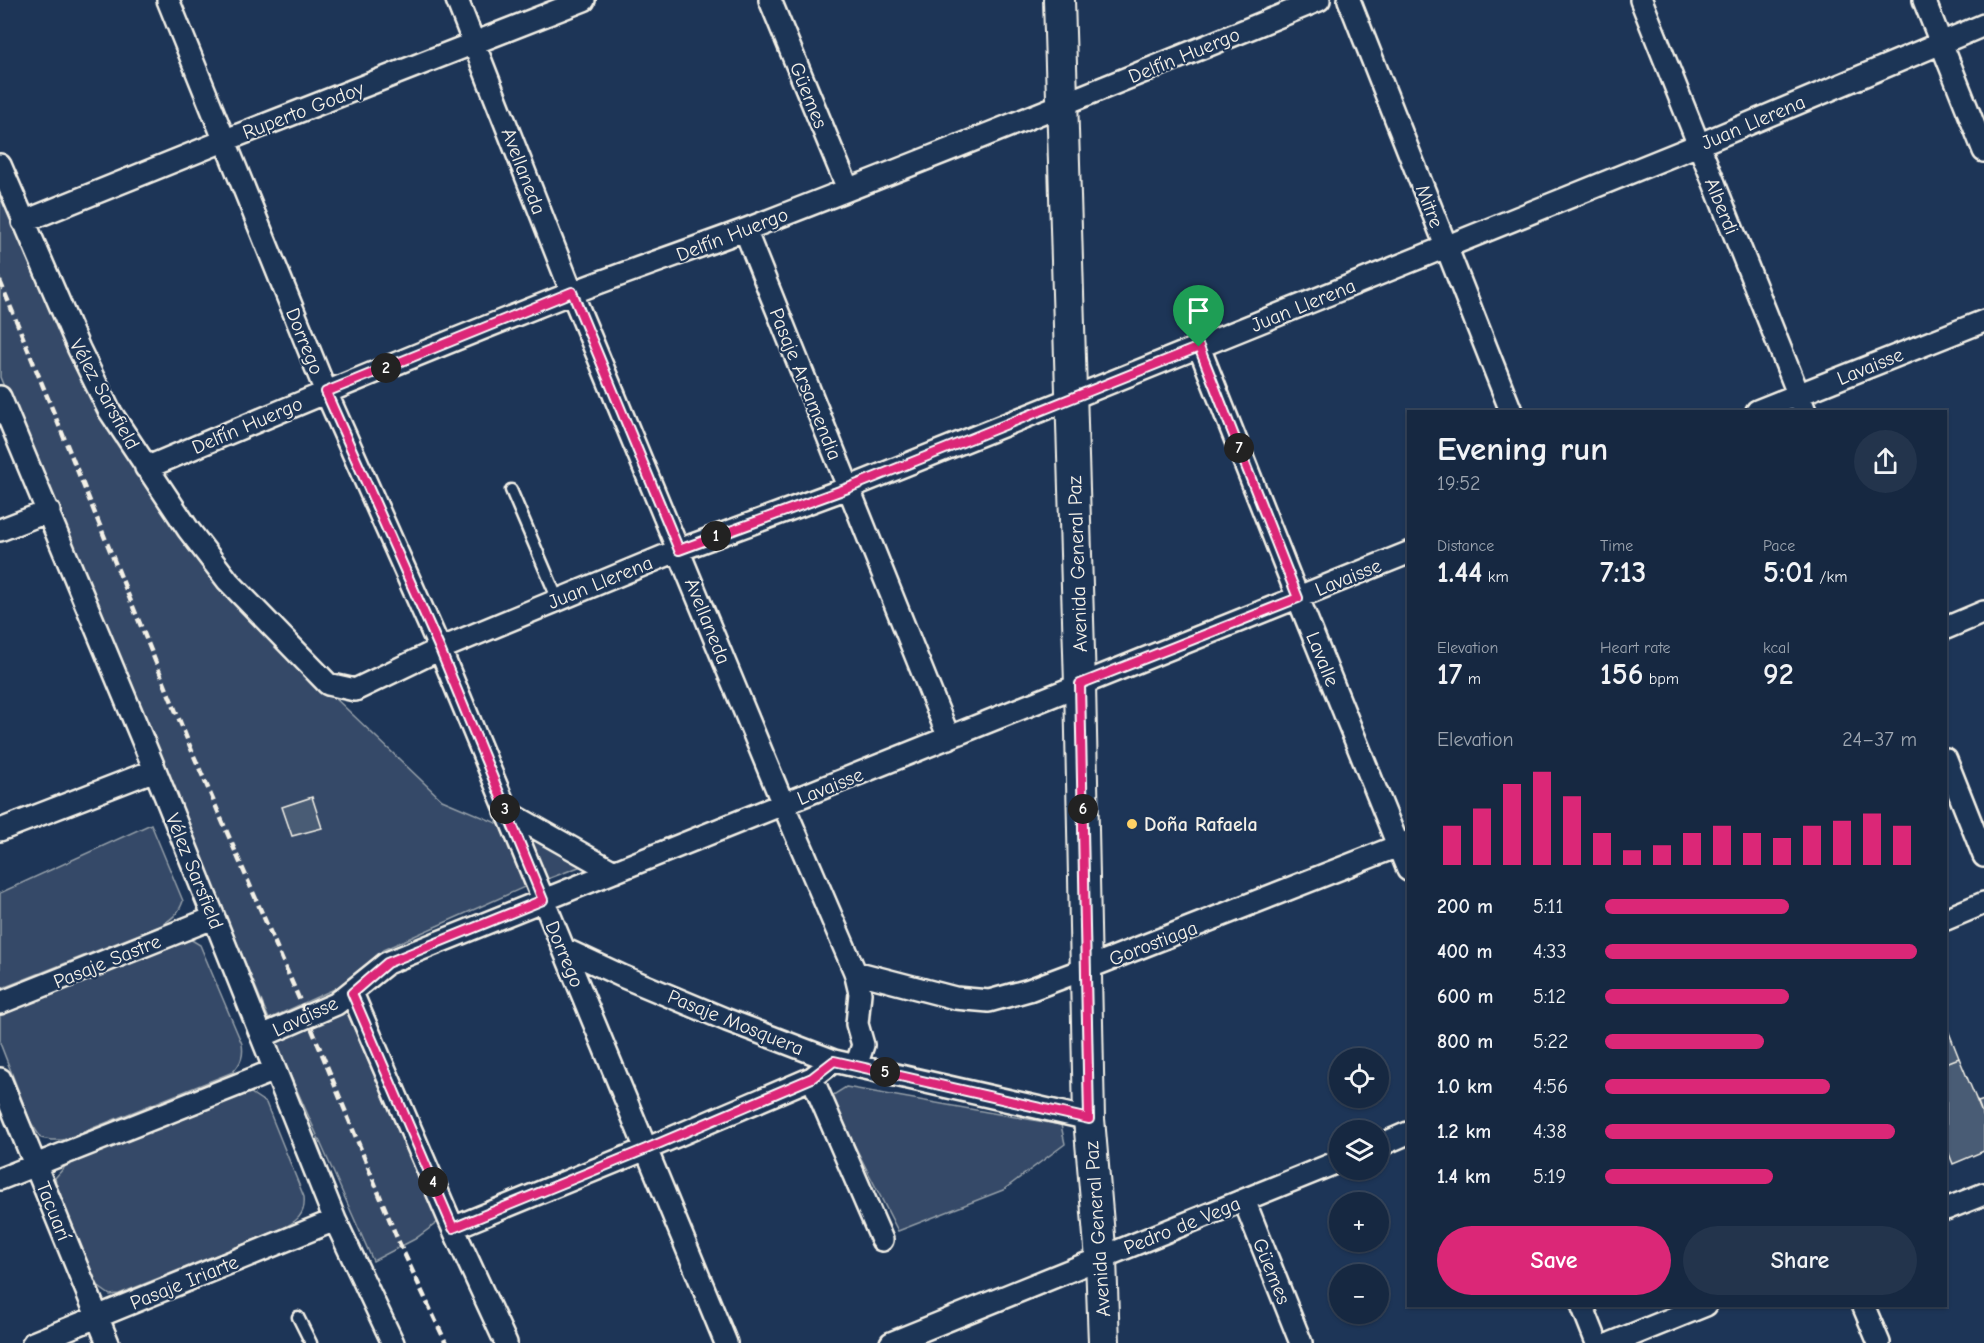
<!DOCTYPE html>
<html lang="en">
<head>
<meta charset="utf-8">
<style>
  :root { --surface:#162841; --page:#23344c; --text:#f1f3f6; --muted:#9ea6b1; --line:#35445a; --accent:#db2777 }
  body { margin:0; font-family:"Comic Neue",sans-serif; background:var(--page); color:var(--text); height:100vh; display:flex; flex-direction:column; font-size:22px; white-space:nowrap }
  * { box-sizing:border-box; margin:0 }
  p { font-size:20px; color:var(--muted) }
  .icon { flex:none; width:33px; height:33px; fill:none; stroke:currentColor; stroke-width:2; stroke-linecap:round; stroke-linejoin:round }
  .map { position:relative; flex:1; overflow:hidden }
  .side { position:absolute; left:1407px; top:410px; width:540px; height:897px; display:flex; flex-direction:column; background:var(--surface); border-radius:0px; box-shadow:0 2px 4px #0004,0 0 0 2px var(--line) }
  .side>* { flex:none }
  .tools { position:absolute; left:1329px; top:1048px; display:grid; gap:12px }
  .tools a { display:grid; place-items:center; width:60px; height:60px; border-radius:50%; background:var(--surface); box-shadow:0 2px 4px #0004,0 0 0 2px var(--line); font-size:30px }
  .pin { position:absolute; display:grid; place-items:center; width:51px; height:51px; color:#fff; margin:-62px -26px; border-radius:50% 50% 50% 0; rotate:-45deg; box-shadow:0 0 6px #0007 }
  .pin .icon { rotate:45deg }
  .km { position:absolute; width:30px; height:30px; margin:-15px; border-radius:50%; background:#222; color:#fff; font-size:16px; line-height:30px; text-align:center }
  .round { display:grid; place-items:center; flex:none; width:63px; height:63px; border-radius:32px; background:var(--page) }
  .summary { display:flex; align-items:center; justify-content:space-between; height:102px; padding:0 30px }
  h1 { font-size:33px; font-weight:700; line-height:45px }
  .metrics { display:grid; grid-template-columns:repeat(3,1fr); gap:9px; height:102px; padding:6px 30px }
  .metrics div { display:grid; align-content:center }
  .metrics b { font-size:30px; font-weight:700 }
  .metrics small { font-size:16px; font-weight:400 }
  .metrics p { font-size:16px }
  .chart { height:168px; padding:12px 30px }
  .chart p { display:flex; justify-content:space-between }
  .chart svg { width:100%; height:108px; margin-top:6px; stroke:var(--accent); stroke-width:6 }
  .action { display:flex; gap:12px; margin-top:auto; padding:12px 30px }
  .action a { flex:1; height:69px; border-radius:36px; background:var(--accent); color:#fff; font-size:24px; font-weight:700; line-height:69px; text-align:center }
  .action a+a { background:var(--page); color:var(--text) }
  ul { padding:0 30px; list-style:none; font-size:20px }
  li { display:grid; grid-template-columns:96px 72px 1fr; align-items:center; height:45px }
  li i { height:15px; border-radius:8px; background:var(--accent) }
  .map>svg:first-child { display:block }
</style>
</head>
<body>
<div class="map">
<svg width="1984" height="1343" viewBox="0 0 1984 1343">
  <rect width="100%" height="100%" fill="#1d3557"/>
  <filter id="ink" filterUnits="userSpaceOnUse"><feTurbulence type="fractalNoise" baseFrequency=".0167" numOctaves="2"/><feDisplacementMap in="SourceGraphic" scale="12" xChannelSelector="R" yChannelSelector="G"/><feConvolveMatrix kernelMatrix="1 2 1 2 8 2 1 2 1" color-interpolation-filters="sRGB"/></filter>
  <g filter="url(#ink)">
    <path fill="#354a67" stroke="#949ea8" stroke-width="1.5" d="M0,184L79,373L215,576L331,694L442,800L499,824L529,885L383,950L343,985L269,1019L0,377Z
      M151,824L183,901C179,913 173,918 162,925L0,989V893Z
      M526,832L584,865L545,880Z
      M183,938L190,939L200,945L242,1044C244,1056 241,1063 233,1072L63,1140H51L41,1138L31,1123L0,1043V1013Z
      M346,1010L438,1222L415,1239L373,1261L276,1043Z
      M846,1087L1061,1125L1065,1144L1003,1190L898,1231L830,1097Z
      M248,1091L266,1103L304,1197C306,1215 296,1222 281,1229L119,1294L110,1295L100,1288L94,1279L58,1195L55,1178L70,1161Z"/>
    <path fill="#485b74" stroke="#f4f1e8" stroke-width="1.5" d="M312,797L322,828L292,836L282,807Z
      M1946,1025L1959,1058L1946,1063Z
      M1959,1058L1984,1118V1151L1953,1164L1946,1146V1063Z
      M1984,1100V1118L1978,1102Z"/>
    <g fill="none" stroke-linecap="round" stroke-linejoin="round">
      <defs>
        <path id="service" d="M511,490L558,600
          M298,1317L311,1343"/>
        <path id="minor" d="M168,0L326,392L440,649L726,1343
          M457,0L572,293L783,804L855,972L860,993L857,1024L863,1045L856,1066
          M770,0L848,189
          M1349,0L1511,411
          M1641,0L1805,411
          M1924,0L1984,151
          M0,165L79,349L109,410L188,529L228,581L328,684L355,690L440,649L679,550L848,488L1072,398L1698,145L1984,25
          M23,222L226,140L584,0
          M745,230L949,738
          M1199,347L1298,598L1408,870
          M0,397L155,770L335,1220L393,1343
          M1757,411L1984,321
          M146,468C287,408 427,350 569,294C628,271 688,251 747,229C939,155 1129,78 1319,0
          M0,530L49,511
          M1946,628L1984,612
          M1946,760L1984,856
          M506,811L614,872
          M0,830L155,770
          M1946,919L1984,903
          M564,949L624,977L727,1020L834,1061L1089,1119
          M855,972L955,998L989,1001L1029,990L1085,969L1408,842
          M352,993L453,1228L506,1343
          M0,1003L213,918
          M262,1036L336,1004L387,963L1408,553
          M812,1078L882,1240
          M0,1079L108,1343
          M1378,1146L1408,1133
          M0,1179L275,1070
          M1244,1200L1301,1343
          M1946,1209L1984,1194
          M453,1228L646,1149L812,1078L834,1061
          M1582,1305L1597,1343
          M1863,1305L1879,1343
          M33,1343L335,1220
          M891,1343L1340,1161
          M1612,1343L1706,1305"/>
        <path id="secondary" d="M1059,0L1080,684L1089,1119L1101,1259L1104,1343"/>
      </defs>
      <use href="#service" stroke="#f4f1e8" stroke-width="15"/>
      <use href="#minor" stroke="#f4f1e8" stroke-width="26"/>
      <use href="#secondary" stroke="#f4f1e8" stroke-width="34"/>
      <use href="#service" stroke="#1d3557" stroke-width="10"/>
      <use href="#minor" stroke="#1d3557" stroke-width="21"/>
      <use href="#secondary" stroke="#1d3557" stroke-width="30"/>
      <path stroke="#f4f1e8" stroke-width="4.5" stroke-dasharray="9 4.5" stroke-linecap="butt" d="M0,281L194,756L307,1017L397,1238L446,1343"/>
    </g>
  </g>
  <g fill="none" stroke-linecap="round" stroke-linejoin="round" filter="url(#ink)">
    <defs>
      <path id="route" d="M572,292L679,550L848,488L1199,347L1298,598L1080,684L1089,1119L834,1061L812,1078L646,1149L453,1228L352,993L387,963L543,900L440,649L326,392Z"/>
    </defs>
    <use href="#route" stroke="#fff" stroke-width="12"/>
    <use href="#route" stroke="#db2777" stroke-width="8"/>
  </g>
  <circle fill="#ffd166" stroke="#1d3557" stroke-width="2" cx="1132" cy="824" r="6"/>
  <g text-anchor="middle" stroke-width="4.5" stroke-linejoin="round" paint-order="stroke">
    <g font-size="20" fill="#f4f1e8" stroke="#1d3557">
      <text transform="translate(1184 55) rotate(-22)" y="7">Delfín Huergo</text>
      <text transform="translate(809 95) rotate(68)" y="7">Güemes</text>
      <text transform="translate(303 110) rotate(-21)" y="7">Ruperto Godoy</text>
      <text transform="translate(1753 122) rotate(-23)" y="7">Juan Llerena</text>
      <text transform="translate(524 171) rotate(69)" y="7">Avellaneda</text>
      <text transform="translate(1430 206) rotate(69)" y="7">Mitre</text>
      <text transform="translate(1722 206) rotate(68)" y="7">Alberdi</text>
      <text transform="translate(732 234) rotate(-21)" y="7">Delfín Huergo</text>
      <text transform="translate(1303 305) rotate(-22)" y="7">Juan Llerena</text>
      <text transform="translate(305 341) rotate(68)" y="7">Dorrego</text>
      <text transform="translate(1870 366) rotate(-22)" y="7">Lavaisse</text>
      <text transform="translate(806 384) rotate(68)" y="7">Pasaje Arsamendia</text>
      <text transform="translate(105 394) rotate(61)" y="7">Vélez Sarsfield</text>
      <text transform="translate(247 425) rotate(-23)" y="7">Delfín Huergo</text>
      <text transform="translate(1077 564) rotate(-92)" y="7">Avenida General Paz</text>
      <text transform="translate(1348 577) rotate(-22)" y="7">Lavaisse</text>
      <text transform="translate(600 582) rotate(-22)" y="7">Juan Llerena</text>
      <text transform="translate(708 621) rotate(68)" y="7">Avellaneda</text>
      <text transform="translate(1323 659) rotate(68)" y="7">Lavalle</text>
      <text transform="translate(830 786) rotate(-22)" y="7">Lavaisse</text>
      <text transform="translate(195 871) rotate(68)" y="7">Vélez Sarsfield</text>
      <text transform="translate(1153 943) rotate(-21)" y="7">Gorostiaga</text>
      <text transform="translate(565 954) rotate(67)" y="7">Dorrego</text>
      <text transform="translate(107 961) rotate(-22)" y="7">Pasaje Sastre</text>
      <text transform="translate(305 1016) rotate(-25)" y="7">Lavaisse</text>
      <text transform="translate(736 1022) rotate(22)" y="7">Pasaje Mosquera</text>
      <text transform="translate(54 1211) rotate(68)" y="7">Tacuarí</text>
      <text transform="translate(1182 1225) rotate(-22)" y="7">Pedro de Vega</text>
      <text transform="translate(1097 1229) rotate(-94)" y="7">Avenida General Paz</text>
      <text transform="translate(1272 1271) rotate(68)" y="7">Güemes</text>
      <text transform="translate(184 1282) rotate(-22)" y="7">Pasaje Iriarte</text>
    </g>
    <g font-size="20" font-weight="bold" fill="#f4f1e8" stroke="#1d3557" text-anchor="start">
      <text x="1144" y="831">Doña Rafaela</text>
    </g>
  </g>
</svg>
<div class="tools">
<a><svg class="icon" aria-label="locate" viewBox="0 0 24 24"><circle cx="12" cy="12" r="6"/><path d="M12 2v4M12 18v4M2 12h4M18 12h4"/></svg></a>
<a><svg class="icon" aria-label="layers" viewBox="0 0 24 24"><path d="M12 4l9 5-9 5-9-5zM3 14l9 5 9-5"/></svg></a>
<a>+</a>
<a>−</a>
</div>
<div class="pin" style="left:1199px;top:347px;background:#1e9e55"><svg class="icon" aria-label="arrive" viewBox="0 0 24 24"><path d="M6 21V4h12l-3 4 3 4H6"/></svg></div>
<b class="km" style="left:716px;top:536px">1</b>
<b class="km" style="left:386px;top:368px">2</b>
<b class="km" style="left:505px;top:809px">3</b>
<b class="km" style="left:433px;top:1182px">4</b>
<b class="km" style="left:885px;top:1072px">5</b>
<b class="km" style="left:1083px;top:809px">6</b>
<b class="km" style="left:1239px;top:448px">7</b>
<section class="side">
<div class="summary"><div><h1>Evening run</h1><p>19:52</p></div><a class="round"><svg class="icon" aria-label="share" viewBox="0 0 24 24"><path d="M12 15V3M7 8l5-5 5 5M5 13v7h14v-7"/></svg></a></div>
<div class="metrics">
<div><p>Distance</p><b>1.44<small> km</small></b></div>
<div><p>Time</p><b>7:13</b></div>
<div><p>Pace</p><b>5:01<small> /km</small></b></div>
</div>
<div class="metrics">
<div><p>Elevation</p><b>17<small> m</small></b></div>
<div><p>Heart rate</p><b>156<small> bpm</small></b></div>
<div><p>kcal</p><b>92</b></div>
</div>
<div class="chart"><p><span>Elevation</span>24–37 m</p>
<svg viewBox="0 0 160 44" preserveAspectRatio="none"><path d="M5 44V28M15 44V21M25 44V11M35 44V6M45 44V16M55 44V31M65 44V38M75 44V36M85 44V31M95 44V28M105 44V31M115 44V33M125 44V28M135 44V26M145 44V23M155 44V28"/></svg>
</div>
<ul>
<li><b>200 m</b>5:11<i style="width:59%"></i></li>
<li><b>400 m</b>4:33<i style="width:100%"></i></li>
<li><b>600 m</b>5:12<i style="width:59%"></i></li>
<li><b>800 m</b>5:22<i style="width:51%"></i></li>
<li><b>1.0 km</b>4:56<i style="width:72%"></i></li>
<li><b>1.2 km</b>4:38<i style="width:93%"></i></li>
<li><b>1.4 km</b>5:19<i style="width:54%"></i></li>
</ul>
<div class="action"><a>Save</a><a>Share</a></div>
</section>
</div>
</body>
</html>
